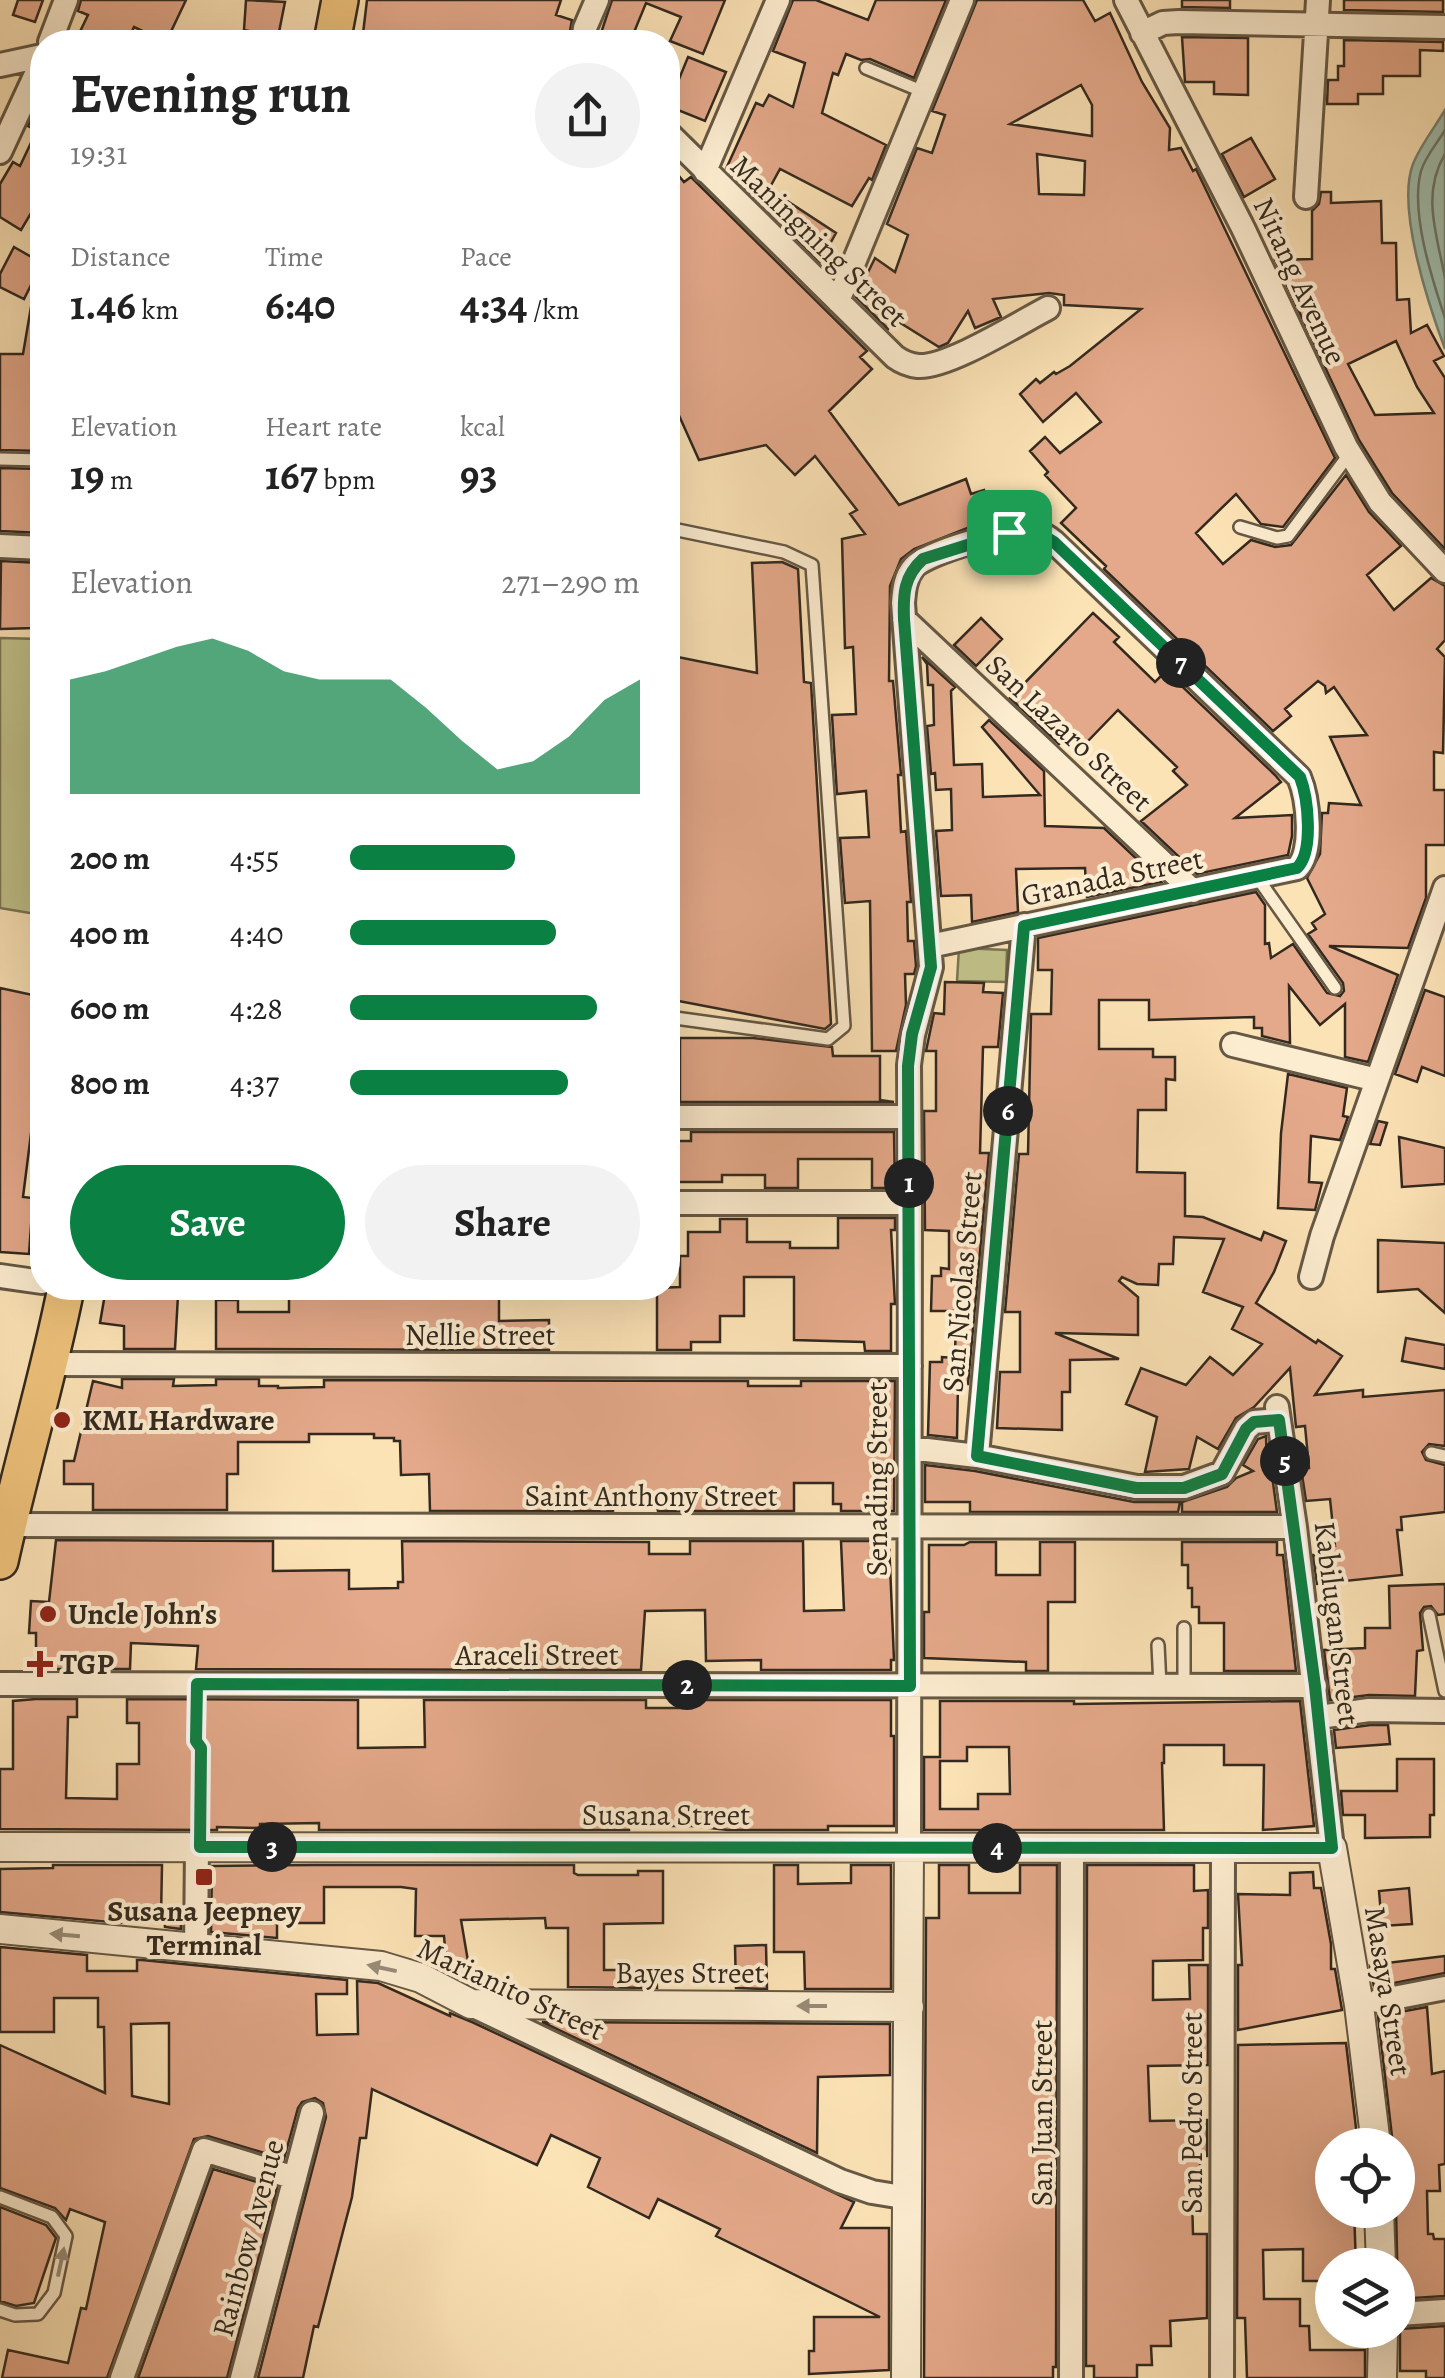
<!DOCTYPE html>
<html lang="en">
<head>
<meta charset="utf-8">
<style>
  :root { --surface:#fff; --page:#f2f2f2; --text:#222; --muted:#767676; --accent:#0b8043 }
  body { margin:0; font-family:Alegreya,serif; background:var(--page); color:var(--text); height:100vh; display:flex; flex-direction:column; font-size:38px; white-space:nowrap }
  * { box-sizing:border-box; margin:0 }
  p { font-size:32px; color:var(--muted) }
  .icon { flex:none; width:55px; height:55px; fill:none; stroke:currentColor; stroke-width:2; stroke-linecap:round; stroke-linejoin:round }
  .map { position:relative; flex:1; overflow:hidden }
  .details { position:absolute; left:30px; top:30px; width:650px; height:1270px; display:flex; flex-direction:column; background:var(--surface); border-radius:40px; box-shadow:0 10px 40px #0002 }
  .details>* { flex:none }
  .buttons { position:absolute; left:1315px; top:2128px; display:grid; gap:20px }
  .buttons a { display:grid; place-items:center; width:100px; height:100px; border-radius:50%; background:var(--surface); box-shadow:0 10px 40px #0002; font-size:50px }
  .pin { position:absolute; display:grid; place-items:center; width:85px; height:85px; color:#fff; margin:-42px; border-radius:20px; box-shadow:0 5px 15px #0006 }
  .km { position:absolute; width:50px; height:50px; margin:-25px; border-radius:50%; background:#222; color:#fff; font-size:28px; line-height:50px; text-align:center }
  .round { display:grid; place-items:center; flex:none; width:105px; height:105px; border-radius:52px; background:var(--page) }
  .overview { display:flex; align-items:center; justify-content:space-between; height:170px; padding:0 40px }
  h1 { font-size:55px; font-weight:600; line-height:75px }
  .figures { display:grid; grid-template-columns:repeat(3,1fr); gap:15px; height:170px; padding:10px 40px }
  .figures div { display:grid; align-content:center }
  .figures b { font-size:42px; font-weight:600 }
  .figures small { font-size:28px; font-weight:400 }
  .figures p { font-size:28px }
  .chart { height:280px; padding:20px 40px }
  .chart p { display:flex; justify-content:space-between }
  .chart svg { width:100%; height:180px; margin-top:10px; fill:var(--accent); opacity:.7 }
  .cta { display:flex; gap:20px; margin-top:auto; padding:20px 40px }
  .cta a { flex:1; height:115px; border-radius:60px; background:var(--accent); color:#fff; font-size:40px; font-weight:600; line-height:115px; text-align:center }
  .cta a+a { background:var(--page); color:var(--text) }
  ul { padding:0 40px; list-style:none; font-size:32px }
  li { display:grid; grid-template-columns:160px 120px 1fr; align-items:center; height:75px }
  li i { height:25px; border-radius:12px; background:var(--accent) }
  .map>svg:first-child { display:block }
</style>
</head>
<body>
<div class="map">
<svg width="1445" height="2378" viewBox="0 0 1445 2378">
  <rect width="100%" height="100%" fill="#fce3b6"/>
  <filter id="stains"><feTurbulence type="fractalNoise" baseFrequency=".002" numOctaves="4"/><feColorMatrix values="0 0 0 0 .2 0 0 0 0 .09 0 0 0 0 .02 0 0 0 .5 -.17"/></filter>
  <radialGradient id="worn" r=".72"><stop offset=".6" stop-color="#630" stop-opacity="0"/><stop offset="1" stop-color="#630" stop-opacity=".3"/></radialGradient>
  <path fill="#c2c38b" stroke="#7a7655" stroke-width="2.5" d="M0,638L42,639V915L0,908Z
    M959,948L1007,950L1006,982L957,981Z"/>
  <path fill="#9fbeae" stroke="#748275" stroke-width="2.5" d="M1445,110V349C1429,306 1396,208 1413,164C1420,146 1435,127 1445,110Z"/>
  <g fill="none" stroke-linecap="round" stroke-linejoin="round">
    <path stroke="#697466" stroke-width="2.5" d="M1445,130C1438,142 1425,157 1421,171C1410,212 1432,279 1445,318
      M1445,154C1421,194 1437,235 1445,278"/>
  </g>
  <path fill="#e4a98a" stroke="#33291f" stroke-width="2.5" fill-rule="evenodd" d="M18,0H43L35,22L13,15Z
    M81,0H186L166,42L134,27L127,42H75L88,15L78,11Z
    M246,0L285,2L278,37L244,30Z
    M367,0H561L556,15L572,20L568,42H362Z
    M612,0H725L703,54L670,41L681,17L646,3L630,42H598Z
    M793,0H816L868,20L876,0H946L914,78L870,59L861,60L846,54L838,75L833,73L822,113L886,145L872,180L869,178L852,206L780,169L769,189L836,233L820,262L726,169L756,103L763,106L769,95L793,107L805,63L773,51Z
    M977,0H1083L1095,21L1110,13L1142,82L1170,128L1169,150L1181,148L1193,171L1196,169L1335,458L1283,527L1261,524L1236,494L1196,533L1223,564L1251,540L1275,547L1291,545L1346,475L1369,512L1401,546L1367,575L1394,610L1431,578L1445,586V640L1437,649L1445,657L1443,753L1434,752V790H1445V845H1426V898L1408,948L1329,946L1398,975L1368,1062L1345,1057V1004L1320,1025L1289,986L1290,1043L1262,1036V1028H1254V1017L1149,1020V1000H1099V1049H1153V1057H1175V1080L1166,1079V1110H1138L1137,1172L1185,1173V1216L1203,1217L1261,1240L1264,1232L1286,1241L1274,1272L1256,1303L1316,1343L1318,1340L1342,1356L1315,1395L1363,1390V1397L1445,1390V1446L1429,1444L1422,1452L1426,1460L1445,1465V1512L1401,1517L1402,1530H1397L1402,1575L1317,1584L1313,1555H1325L1324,1547L1335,1546L1330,1499L1306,1501L1301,1468H1309L1305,1426L1296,1427L1290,1368L1254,1407L1236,1418L1218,1449L1197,1437L1189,1469L1145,1472L1157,1417L1126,1404L1141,1368L1186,1385L1210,1357L1233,1375L1262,1344L1232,1329L1243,1307L1203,1292L1224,1239L1174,1237L1173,1264H1159L1158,1285L1137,1284L1122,1277L1119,1281L1138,1297V1335L1055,1333L1119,1359L1070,1360V1392H1062V1430L997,1428L1000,1372H1020V1312H1005L1019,1154H1028L1031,1014H1051L1052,970H1038V938L1256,892L1265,905V944L1269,943L1271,958L1293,944L1327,993L1340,996L1344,991L1343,983L1308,934L1316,929L1312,923L1325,914L1307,878L1320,854L1322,813H1328L1329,803L1361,805L1330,737L1367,735L1334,687L1326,693L1325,686L1318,681L1285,709L1291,716L1273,731L1104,569L1106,566L1061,523L1076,508L1045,475L1048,472L1030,451L1045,437L1060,453L1101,422L1076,393L1043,422L1020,394L1036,379L1040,383L1054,372L1056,374L1070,366L1141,309L1064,305V295L1049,293L993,299L1001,317L975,328L968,311L948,343L939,347L894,319L888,329L856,297L875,258L895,272L908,235L887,224L917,148L932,153L945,115L932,111ZM1081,85L1092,105V136L1010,124ZM1037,154L1085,161L1084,195L1039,194Z
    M1182,0H1230V8L1182,7Z
    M1344,0H1443V12L1344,10Z
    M1182,37L1248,38V95L1214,94V82H1185Z
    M1344,40L1443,42V51L1420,50V76H1383V94H1358V104H1327L1328,80H1338V66H1344Z
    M688,57L726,72L705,121L668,106Z
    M42,96V211L34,208L21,230L0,217V184L13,162L20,166L37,130L28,126Z
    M1251,138L1275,179L1244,197L1222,154Z
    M668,163L684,182L691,177L867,351L860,357L872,369L829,411L899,505L966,479L971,494L984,490L993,518L914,549L901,559L890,586L889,681H893L901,775H898L901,832L906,831L911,902H907L908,941H914L916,966L914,974H905L906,1005L896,1051H872L870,901L845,903L840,838L869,837L866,791L837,794L832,715L856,714L853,647L845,648L842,539L865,534L850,514L857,510L815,456L795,475L766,445L699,460L668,391Z
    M1321,192H1331V203L1381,201L1382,243H1396L1397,300L1409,299L1411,333L1427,325L1444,356L1434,361L1445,378V549L1392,493L1359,440L1275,260L1312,259V211L1319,204ZM1396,341L1417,387L1434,413L1375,415L1348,364Z
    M14,247L42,263L24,299L0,287V274Z
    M32,301L42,302V451L0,450V354H23Z
    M0,468L42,469V533L0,531Z
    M1,561L42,563V587H34V628L0,629Z
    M782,562L798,569L804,682L811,683L831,1024L825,1029L668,999V655L757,673L752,563Z
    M1093,613L1119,637L1114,642L1155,682L1166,671L1275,775L1281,782L1235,818L1292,815V836L1288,855L1197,874L1141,821L1187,785L1173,771L1177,767L1118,710L1086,743L1073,730L1059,744L1010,698Z
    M981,618L1002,639L976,666L954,645Z
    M922,657L955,687L951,691L954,765L982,764L983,797L1040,795L982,727L989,720L1044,771L1045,826L1104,828L1161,882L1087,897L1085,868L1016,869L1018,912L972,922L971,895L941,896L936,831L952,830L951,789L936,790L935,773L931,774L927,726L934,725L933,685H928L927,664Z
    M945,982L984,983L983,992L1003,993L998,1047H983L980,1153H989L968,1384H958L957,1438L928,1435L930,1362H942V1357L955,1358L956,1311H931L932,1276H941V1268L949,1269V1231L925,1230L924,1111H936V1051H926L934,1013L944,1014Z
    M0,988L42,997V1087L37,1086L23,1197L33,1198L29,1254L0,1252Z
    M1425,990L1445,997V1076L1422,1067L1417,1082L1395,1074Z
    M680,1038H753L832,1047L833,1056H880V1100L894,1102H680Z
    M1288,1074L1347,1088L1343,1116L1348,1117L1340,1140L1311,1136L1309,1182L1322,1183L1315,1210L1278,1208L1281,1133Z
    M1378,1121L1387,1123L1380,1145L1370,1144Z
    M691,1132H894L895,1188H872V1159H798V1188H765V1175H722V1182H668V1141H691Z
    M1399,1137L1445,1148V1184L1402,1187Z
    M838,1218H895V1230H891L895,1304H891V1351H865L864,1342L794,1340V1277H744V1316H720V1342H691V1350H657V1288L680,1287V1256H688V1232H720V1219H747V1242H790V1248H838Z
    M1378,1240L1445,1243V1313L1418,1289L1378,1292Z
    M106,1288H161L160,1295H178L175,1349H124V1326L100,1323Z
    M289,1288H423L459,1289V1294H499V1321L549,1320V1350L216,1349V1300H238V1312H289Z
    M1406,1338L1445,1345V1369L1402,1361Z
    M122,1379H174L173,1386L216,1385V1379H259V1386H278V1388L324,1387V1380L748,1381V1386H801V1381H895L894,1511H841V1504H833V1483H794V1511H658L657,1505L613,1506V1511H430L429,1474L401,1475L400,1441H394V1438H374V1434H309V1442H238V1474H227V1510H93V1484H64V1461H74L93,1381L122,1388Z
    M1266,1436L1267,1468H1271L1277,1512H1182V1502L1227,1487L1236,1478L1253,1471L1243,1465L1258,1439Z
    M925,1465L975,1471L1134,1502H1180L1178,1512H970V1502H925Z
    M56,1540L273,1541V1571L349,1570V1589L398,1588V1582H403L402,1541L649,1542V1554H690V1541H803L804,1611L844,1610L841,1541H889L894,1660H891V1670H761V1660L706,1661L705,1610L645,1611L641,1670L196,1669L198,1646L131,1643L130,1669H36V1633H29L31,1601L49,1602Z
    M970,1542H996V1575H1040V1542H1075V1602H1048V1671H1026V1662L924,1658V1612H929V1545H964Z
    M1182,1542H1277V1555H1283L1296,1671H1224V1623H1199V1607H1192V1588H1188V1565H1182Z
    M1445,1584V1614L1438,1615L1431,1606L1424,1607L1420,1613L1423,1650L1417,1651L1415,1696L1369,1695L1330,1700L1324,1650L1365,1648V1628H1390L1389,1586Z
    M36,1699H77V1717H68L66,1798L117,1799V1764H139V1723H127V1699L358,1700V1748L425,1747L424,1700H646V1708H692V1700H891V1736H894V1826H828V1830H728L692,1826H629V1830H319V1823L260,1824V1828L217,1827V1830L0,1829V1769H13V1701Z
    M940,1701H1074V1704L1300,1701L1314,1826L1263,1830L1264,1765H1224V1745H1164V1763H1162L1164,1830H924V1757H940ZM967,1747H1009L1010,1794H978V1809H940V1761H967Z
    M1370,1725H1388L1390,1744L1336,1748L1334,1730Z
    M1397,1759H1434V1815H1430V1837L1365,1838V1815H1343L1341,1791H1397Z
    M53,1865H162L161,1917L121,1916V1923L0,1912V1869L53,1868Z
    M316,1865H574V1873L578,1875H638V1871H663V1923L604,1924V1970H656L657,1988L568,1987V1928H546L545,1918L461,1920L470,1973L452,1974L447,1972L444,1936H415L416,1889L401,1887H324V1923H277V1938L211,1932L212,1866Z
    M774,1865H798V1884L851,1883V1865H891V1989H805L804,1952H774Z
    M939,1865H969V1893H1020V1865H1057L1056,2367H1053V2378H924L926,1918H939Z
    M1087,1865H1194V1891L1208,1890V1928H1203V1960L1153,1961V2000L1190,1999L1189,1965H1208V2065L1148,2066L1150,2121L1207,2120V2156H1200V2197H1192L1193,2234H1207V2318L1170,2321L1171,2346H1151L1152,2365H1137V2378H1094V2366H1086Z
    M1313,1872L1314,1888H1321L1331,1944V1969H1335L1342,2010L1238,2030V1965H1242L1238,1894L1290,1895V1873Z
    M1409,1888L1412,1924L1382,1926L1379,1891Z
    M164,1907H181V1929L165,1927Z
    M766,1945L767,1989L736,1988L735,1946Z
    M0,1947L87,1955V1971H137V1960H142L347,1980V1994H316L317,2035L358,2034L357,1981L378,1983L450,2016V2013L472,2022L854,2202L841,2228H889V2370L809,2374V2351H814V2317H880L716,2236L720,2229L658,2199L649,2218L588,2187L600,2158L551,2135L537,2165L372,2089L366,2138H360L352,2197L318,2327L314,2326L303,2378H258L326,2117L323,2103L315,2098L302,2102L298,2108L284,2159L208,2136L194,2139L107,2378H2L8,2350L68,2363L81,2308L86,2309L105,2222L70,2209L66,2220L55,2208L0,2188V2045L105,2093L104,2027H98V1998H54V2032H0ZM169,2023V2104L132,2096L131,2024Z
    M1445,1956V1973L1374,1987L1370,1965Z
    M1427,2007L1432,2074L1445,2071V2164L1439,2165L1440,2191H1427L1428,2234H1433L1434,2239H1445V2296L1398,2299L1396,2210L1398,2196H1402L1401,2149L1393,2145L1378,2016Z
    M542,2022L890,2024V2075L818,2077L817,2153Z
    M1346,2043L1358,2145H1332V2210H1354L1356,2265H1332V2281H1303V2249L1263,2250L1264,2299H1300V2326H1309L1310,2350H1365V2378H1247L1245,2318H1237L1238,2045Z
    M213,2169L277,2188L227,2378H138Z
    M0,2207L46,2225L56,2238L34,2303L16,2306L0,2301Z
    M1445,2326V2378H1426V2371H1400V2329Z"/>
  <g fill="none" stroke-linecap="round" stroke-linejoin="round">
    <defs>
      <path id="service" d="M866,68L924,92
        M0,459L42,460
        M1240,527L1277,538L1288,536L1350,453
        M668,528L784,552L812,565L844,1026L828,1039L668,1017
        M1257,877L1335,988
        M1431,1453L1445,1456
        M1429,1615L1445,1691
        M1158,1645L1160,1686
        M1184,1686V1628
        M0,2197L52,2217L66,2236L54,2293L38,2314L15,2315L0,2310"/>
      <path id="minor" d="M1126,0L1243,228L1346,447L1380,502L1445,571
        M1142,33L1163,23L1179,22L1445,27
        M50,42L66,0
        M583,42L585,28L597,0
        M0,65L42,56
        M668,133L895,357C902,362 909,365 918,366C948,368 1019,323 1048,308
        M0,152L42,61
        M705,171L778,0
        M1306,197L1318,0
        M838,301L962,0
        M0,546L42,548
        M904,619L1193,891
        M1233,1045L1377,1080
        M668,1117H907
        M668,1203H910
        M0,1276L42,1282
        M1311,1277L1322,1236L1445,888
        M51,1364L910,1366
        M1277,1407L1295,1527L1332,1848
        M910,1448L977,1456L1137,1487H1184L1222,1473L1246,1429L1254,1422L1279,1420
        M977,1456L1024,925
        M8,1525L1295,1527
        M0,1684L1315,1686
        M1319,1717L1369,1710L1445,1711
        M909,1848L910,1203L909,1065L913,1035L931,967L903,603C904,590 905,577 914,567C928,552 1014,527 1034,531C1041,533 1048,537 1054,542L1299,777C1308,798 1314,852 1297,868L930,946
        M196,1948L197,1847
        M1378,2001L1445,1988
        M474,2006L840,2181L872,2192L909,2198
        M1398,2314L1445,2311
        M122,2378L204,2150L295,2178
        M242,2378L312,2113
        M1071,2378L1072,1848
        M1222,2378L1223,1848"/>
      <path id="tertiary" d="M0,1847L1332,1848L1359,2005L1376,2145
        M0,1929L381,1966L421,1978L471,2004L909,2007
        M1379,2210L1381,2265
        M906,2378L909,1848
        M1382,2378L1383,2330"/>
      <path id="primary" d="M332,42L340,0
        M0,1561C20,1469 48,1379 66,1288"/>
    </defs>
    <use href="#service" stroke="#655845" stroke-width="16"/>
    <use href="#minor" stroke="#655845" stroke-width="28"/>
    <use href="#tertiary" stroke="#655845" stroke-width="32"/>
    <use href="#primary" stroke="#33291f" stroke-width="40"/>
    <path stroke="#33291f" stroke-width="4" stroke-dasharray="2.5 5" stroke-linecap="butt" d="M197,1709L196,1741L201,1747V1823"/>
    <use href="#service" stroke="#fdedd0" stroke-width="11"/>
    <use href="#minor" stroke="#fdedd0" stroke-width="22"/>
    <use href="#tertiary" stroke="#fdedd0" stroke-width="28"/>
    <use href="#primary" stroke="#eec27b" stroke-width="35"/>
  </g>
  <defs><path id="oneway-solid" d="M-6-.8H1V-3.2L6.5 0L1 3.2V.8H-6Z" transform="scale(2.5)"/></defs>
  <g fill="#988b78">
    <use href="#oneway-solid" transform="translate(65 1935) rotate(-175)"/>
    <use href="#oneway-solid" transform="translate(382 1968) rotate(-168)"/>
    <use href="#oneway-solid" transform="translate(812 2006) rotate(-180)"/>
    <use href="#oneway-solid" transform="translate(61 2262) rotate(-78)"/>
  </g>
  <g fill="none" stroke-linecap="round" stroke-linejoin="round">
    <defs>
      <path id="route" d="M1036,531L1054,542L1300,777C1308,798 1314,852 1297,868L1024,926L977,1456L1136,1488H1184L1222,1474L1246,1429L1254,1422L1279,1420L1315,1686L1332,1848L200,1847L201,1748L196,1741L197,1684L910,1686L908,1066L912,1034L931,967L904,619C903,594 904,576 923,559L1009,532Z"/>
    </defs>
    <use href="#route" stroke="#fff" stroke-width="20"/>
    <use href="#route" stroke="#0b8043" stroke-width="12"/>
  </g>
  <g fill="#8f2418" stroke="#fdedd0" stroke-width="4">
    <circle cx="62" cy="1420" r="10"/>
    <circle cx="48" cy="1614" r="10"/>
    <path d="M35 1649h10v10h10v10h-10v10h-10v-10h-10v-10h10z"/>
    <rect x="194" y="1867" width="20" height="20" rx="5"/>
  </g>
  <g text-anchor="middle" stroke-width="8" stroke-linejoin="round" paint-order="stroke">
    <g font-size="30" fill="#33291f" stroke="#fdedd0">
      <text transform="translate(819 241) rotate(44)" y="10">Maningning Street</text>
      <text transform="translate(1300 281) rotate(65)" y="10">Nitang Avenue</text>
      <text transform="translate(1069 733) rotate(43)" y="10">San Lazaro Street</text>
      <text transform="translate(1112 877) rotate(-12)" y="10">Granada Street</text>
      <text transform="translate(962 1282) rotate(-85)" y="10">San Nicolas Street</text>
      <text x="480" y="1345">Nellie Street</text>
      <text transform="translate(877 1479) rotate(-90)" y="10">Senading Street</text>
      <text x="651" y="1506">Saint Anthony Street</text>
      <text transform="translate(1337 1623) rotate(83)" y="10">Kabilugan Street</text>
      <text x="537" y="1665">Araceli Street</text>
      <text x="666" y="1825">Susana Street</text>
      <text x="690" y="1983">Bayes Street</text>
      <text transform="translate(511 1989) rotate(25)" y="10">Marianito Street</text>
      <text transform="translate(1388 1991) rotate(81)" y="10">Masaya Street</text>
      <text transform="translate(1042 2113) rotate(-90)" y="10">San Juan Street</text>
      <text transform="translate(1192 2113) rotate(-90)" y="10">San Pedro Street</text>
      <text transform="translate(248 2238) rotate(-75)" y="10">Rainbow Avenue</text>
    </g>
    <g font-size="30" font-weight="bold" fill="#33291f" stroke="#fdedd0" text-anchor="start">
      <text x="82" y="1430">KML Hardware</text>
      <text x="68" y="1624">Uncle John's</text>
      <text x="60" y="1674">TGP</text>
      <text x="204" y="1921" text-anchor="middle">Susana Jeepney<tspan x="204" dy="34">Terminal</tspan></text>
    </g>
  </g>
  <rect width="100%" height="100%" filter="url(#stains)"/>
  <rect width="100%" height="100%" fill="url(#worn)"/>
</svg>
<div class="buttons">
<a><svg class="icon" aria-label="locate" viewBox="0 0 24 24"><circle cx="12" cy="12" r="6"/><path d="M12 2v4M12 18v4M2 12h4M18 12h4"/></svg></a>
<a><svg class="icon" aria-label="layers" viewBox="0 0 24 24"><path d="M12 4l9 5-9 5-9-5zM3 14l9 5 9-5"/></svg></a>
</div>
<div class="pin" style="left:1009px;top:532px;background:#1e9e55"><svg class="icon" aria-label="arrive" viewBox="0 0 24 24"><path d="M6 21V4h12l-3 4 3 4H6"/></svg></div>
<b class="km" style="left:909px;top:1183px">1</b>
<b class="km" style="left:687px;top:1685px">2</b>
<b class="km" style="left:272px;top:1847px">3</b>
<b class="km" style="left:997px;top:1848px">4</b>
<b class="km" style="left:1285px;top:1461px">5</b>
<b class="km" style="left:1008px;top:1111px">6</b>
<b class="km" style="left:1181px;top:663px">7</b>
<section class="details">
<div class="overview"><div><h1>Evening run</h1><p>19:31</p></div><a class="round"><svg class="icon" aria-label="share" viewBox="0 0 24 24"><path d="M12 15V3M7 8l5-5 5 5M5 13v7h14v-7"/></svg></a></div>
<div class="figures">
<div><p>Distance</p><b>1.46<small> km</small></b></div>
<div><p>Time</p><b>6:40</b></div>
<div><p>Pace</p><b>4:34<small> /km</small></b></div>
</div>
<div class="figures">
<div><p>Elevation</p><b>19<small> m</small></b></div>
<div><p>Heart rate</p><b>167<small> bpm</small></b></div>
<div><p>kcal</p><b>93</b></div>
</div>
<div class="chart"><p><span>Elevation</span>271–290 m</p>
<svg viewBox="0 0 160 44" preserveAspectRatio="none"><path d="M0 44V16L10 14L20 11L30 8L40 6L50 9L60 14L70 16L80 16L90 16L100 23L110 31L120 38L130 36L140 30L150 21L160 16V44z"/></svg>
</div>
<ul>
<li><b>200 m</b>4:55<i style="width:57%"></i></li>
<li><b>400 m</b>4:40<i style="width:71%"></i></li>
<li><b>600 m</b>4:28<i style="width:85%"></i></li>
<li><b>800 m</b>4:37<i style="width:75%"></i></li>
</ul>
<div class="cta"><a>Save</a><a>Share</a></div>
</section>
</div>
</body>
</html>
